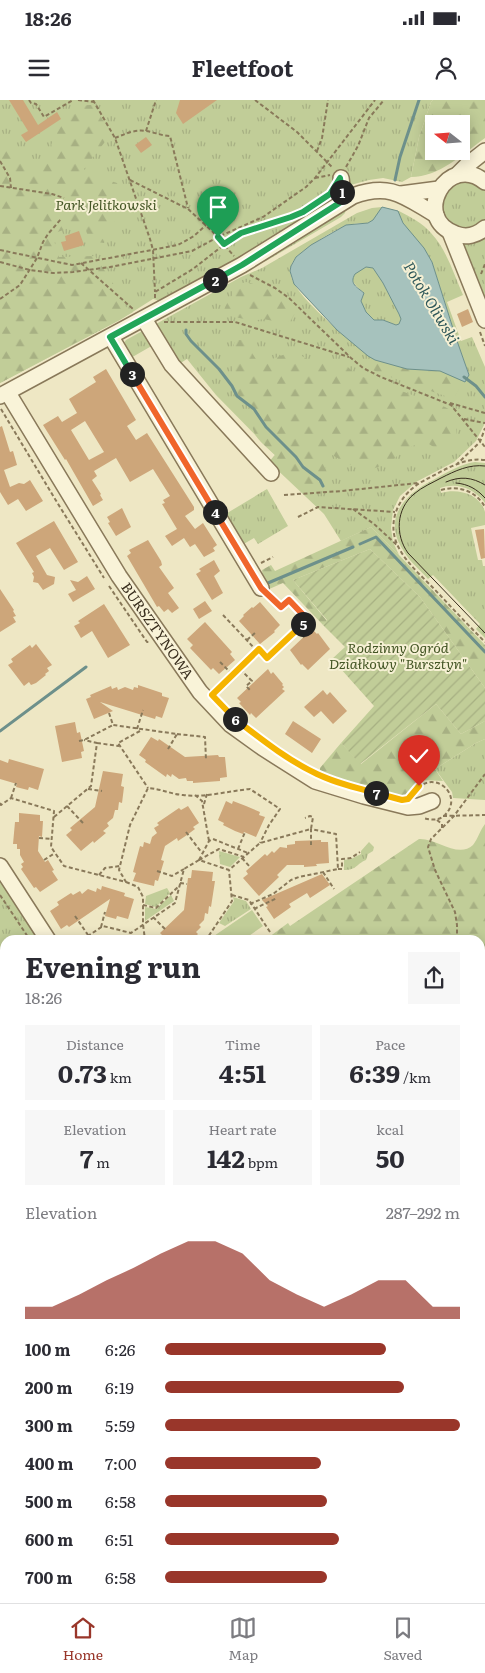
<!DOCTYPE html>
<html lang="en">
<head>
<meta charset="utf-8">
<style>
  :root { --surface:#fff; --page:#f7f7f7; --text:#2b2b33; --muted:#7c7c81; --line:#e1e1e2; --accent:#99362a }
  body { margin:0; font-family:Literata,serif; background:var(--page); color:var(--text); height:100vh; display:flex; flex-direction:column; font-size:19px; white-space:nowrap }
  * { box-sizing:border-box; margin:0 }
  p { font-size:16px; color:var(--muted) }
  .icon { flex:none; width:28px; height:28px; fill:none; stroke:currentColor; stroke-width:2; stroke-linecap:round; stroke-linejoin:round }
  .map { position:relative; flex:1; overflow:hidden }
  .panel { position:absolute; left:0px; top:835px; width:485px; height:669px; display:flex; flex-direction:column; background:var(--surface); border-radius:15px 15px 0 0; box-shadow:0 2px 12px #0003 }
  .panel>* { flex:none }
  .needle { width:32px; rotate:287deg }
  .buttons { position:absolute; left:425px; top:15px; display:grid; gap:10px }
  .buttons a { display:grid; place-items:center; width:45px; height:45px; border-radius:0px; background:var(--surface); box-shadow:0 2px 12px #0003; font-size:25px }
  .pin { position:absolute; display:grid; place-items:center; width:42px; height:42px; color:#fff; margin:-51px -21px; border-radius:50% 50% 50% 0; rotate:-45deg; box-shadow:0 0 5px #0007 }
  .pin .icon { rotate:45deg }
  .km { position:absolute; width:25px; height:25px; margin:-12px; border-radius:50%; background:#222; color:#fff; font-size:14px; line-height:25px; text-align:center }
  .round { display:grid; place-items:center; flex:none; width:52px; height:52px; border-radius:0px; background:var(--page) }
  .summary { display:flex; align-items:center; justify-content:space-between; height:85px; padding:0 25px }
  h1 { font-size:28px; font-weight:700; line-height:38px }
  .figures { display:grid; grid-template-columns:repeat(3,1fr); gap:8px; height:85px; padding:5px 25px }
  .figures div { display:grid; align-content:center; border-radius:0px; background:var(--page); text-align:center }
  .figures b { font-size:25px; font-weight:700 }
  .figures small { font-size:14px; font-weight:400 }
  .figures p { font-size:14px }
  .chart { height:140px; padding:10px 25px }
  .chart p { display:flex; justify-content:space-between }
  .chart svg { width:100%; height:90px; margin-top:5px; fill:var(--accent); opacity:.7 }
  ul { padding:0 25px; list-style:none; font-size:16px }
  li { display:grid; grid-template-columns:80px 60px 1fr; align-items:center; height:38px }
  li i { height:12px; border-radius:6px; background:var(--accent) }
  .status { display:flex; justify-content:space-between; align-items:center; height:35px; padding:0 25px; background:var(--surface); direction:ltr }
  .status svg { height:14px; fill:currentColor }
  header { display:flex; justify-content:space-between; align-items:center; height:65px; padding:0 25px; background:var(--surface); font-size:22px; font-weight:700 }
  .menu { display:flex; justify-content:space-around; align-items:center; height:70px; border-top:1px solid var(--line); background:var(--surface); font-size:14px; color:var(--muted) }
  .menu a { display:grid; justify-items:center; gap:2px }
  .menu .active { color:var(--accent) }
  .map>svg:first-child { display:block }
</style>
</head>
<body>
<div class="status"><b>18:26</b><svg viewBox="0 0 49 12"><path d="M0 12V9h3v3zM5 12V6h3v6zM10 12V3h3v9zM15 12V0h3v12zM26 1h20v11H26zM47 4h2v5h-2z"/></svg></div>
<header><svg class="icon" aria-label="menu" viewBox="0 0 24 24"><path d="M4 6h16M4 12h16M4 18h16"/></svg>Fleetfoot<svg class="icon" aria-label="person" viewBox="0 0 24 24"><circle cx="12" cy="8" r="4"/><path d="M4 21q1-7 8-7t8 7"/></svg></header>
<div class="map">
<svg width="485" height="1503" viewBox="0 0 485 1503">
  <defs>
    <pattern id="grass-tufts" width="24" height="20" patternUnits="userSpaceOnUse" patternTransform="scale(1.25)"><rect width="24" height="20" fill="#c1cd98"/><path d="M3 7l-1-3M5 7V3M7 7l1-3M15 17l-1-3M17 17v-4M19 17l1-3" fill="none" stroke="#a7b083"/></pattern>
    <pattern id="forest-firs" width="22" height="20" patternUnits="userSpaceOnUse" patternTransform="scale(1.25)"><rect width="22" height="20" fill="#c1cd98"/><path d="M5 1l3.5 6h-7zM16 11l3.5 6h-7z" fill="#a7b083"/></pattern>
    <pattern id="garden-furrows" width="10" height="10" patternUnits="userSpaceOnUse" patternTransform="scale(1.25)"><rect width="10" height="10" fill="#c1cd98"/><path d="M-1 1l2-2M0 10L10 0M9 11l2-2" fill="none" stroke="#a7b083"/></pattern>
  </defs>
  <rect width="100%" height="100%" fill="#eee7c4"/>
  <path fill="url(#grass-tufts)" d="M0,0H433L431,2L419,37L411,77L402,82L383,78L369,80L347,86L340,95L226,165L159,203L157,200L153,199L120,220L0,283Z
    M458,82C469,82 477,82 485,91V121L483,124L465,130C460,128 452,126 448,122C436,108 443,89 458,82Z
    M346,107L345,113L341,117L266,161L258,164Z
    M382,107C372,131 363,119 346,126C330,132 314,143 301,153C293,159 289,166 291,176C294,193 338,231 352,242L469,275L456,238L432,162C424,146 400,125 398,111H399C410,117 423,123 431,133C447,150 454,175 463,195L447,202L461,241L472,237L485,267V323L476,341L454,362L416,382L400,396L393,410L391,428L393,442L399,455L371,427L341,441L324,414L269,362L275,355L216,295L187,259L179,264L156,227V224L241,177L262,168L357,113L372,108Z
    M485,139V206L459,142L474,143Z
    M366,167L373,168L383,183L399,214L401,219L399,224L396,225L383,220H374L366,212L361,201L364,193C351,182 345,174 366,167Z
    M146,229L155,244L129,259L121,247L126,240Z
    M475,362L485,363V403C474,388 457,382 440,388L441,393C458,388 480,394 485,412C485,416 485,421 485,425L471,428L478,460H482L483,466H485V538L476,529L480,524L433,475L428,479C420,470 409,461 403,450C382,418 405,394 433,380C446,373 460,364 475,362Z
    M267,389L288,426L258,444L254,438L242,445L224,415Z
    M485,639V700L453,698L452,692L435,669L476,643Z
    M369,742L374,747L373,751L368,754L366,760C356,764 357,770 344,770V760L351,759L361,754V751Z
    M219,751L240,757L230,767L220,764Z
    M0,778L40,840H5V858L0,857Z
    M167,788L170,793L156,807L145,804L146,796Z
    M171,795L174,801L145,821V807L156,809Z
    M233,797L246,801L251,809L225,826L219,823L234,801Z
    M5,966V1022L0,1026V971Z
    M387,1499H424L432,1503H384Z"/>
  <path fill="url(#forest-firs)" fill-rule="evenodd" d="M433,0H485V38C463,54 439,77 411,77L419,37L431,2ZM434,24H461V51H434Z
    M94,5L111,34L84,69L89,74L117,83C127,107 114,121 104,143L90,141L83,123L52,134L59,157L95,156L122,197L121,203L133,212L0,283V47L10,44L40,75C46,59 61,11 78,6C83,5 89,5 94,5Z
    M246,182C263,186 289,196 295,213L291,221L285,223L263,219L253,221L226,215L224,213C224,207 227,204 230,199C235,191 236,184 246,182Z
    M235,240H244L259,264C269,261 284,253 292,253C301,254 309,261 317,263C321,263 325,261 329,261C340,261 348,266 355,274L445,307L452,311L456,324L457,339L449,349L441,352L429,344L415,345L402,351L391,362L367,371L349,364L332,355L324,365L330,379L320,389L298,388L269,362L275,355C267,347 256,340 253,329C251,321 256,312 251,306C247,301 240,299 237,293C230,279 231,254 235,240Z
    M375,260L407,269L440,271L465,282L460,287L455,296L448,297L379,273L373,270Z
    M371,427L399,455L485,545V588L420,497L370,449L293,480L327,521L323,525L283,483L267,490L263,479L262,470L271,465L275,471Z
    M436,604L461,634L485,621V639L476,643L435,669L443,681L422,680L408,697L404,698L332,678L320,672V668L341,643L361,664Z
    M485,724V878L482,879L480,873V840H265L288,823L290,826L419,739C437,738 458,759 473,745C478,739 480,730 485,724Z"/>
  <path fill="url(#garden-furrows)" d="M370,449L420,497L485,588V621L461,634L436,604L360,664L341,643L374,606L332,559L345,547L323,525L327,520L293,480Z"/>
  <path fill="#c1cd98" d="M252,810L263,826L243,840H213L211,838Z
    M5,1187V1244L2,1246L0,1243V1190Z"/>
  <path fill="#a6c2bd" stroke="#6d908b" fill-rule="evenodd" d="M382,107L398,111L403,123L424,148L432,162L456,238L469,275L465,282L440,271L407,269L375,260L368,256L337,230L294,184L290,171L291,166L296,157L311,145L346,125L368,123L373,120ZM366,167L373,168L383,183L399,214L401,219L399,224L396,225L383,220H374L366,212L361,201L364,193C357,187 349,184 355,174Z
    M0,857L5,858V966L0,971Z"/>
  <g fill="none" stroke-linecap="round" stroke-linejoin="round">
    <path stroke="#6d908b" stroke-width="3" d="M395,80L400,57L419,0
      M186,230V234L191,241L219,269L232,286L237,296L254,309L266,327L296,357L303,367L320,380L323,386
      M464,277L476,286L485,297
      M360,444L376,437L485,552
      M268,483L353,447
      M0,631L86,567"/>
  </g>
  <path fill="#cda67a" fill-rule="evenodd" d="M9,0H23L38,25L57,12L61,19L26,42L21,35L28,31Z
    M180,0H217L183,24L176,13Z
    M146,37L152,45L141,53L135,45Z
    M79,131L84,145L64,151L61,142L66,141L65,136Z
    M468,209L473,222L462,227L457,214Z
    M106,269L136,320L127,326L136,340L147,333L194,407V410L185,416L195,429L203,423L217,445L213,448L215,451L204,457L195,444L190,447L184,438L172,446L165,436L177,429L162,404L165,403L163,400L170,396L153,369L130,382L116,358L94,371L97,376L92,380L101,394L100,395L103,400L93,406L66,359L65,360L43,325L58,316L62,322L77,313L69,299L96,282L93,277ZM85,321L104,352L89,360L71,330Z
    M2,326L10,352L13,351L17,365L4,370L10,387L19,383L24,384L30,380L43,401L26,411L18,399L8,405L0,392V327Z
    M122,408L131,427L116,436L108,423L110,422L107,417Z
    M54,421L78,462L64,470L50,448L36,456L47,475L55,477L54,484L43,490L38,483L33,482L34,477L32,473L34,472L16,443Z
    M484,429L485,458L481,459L475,430Z
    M148,440L161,461L162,465L159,467L174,488L168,493L179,508L172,513L168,509L164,512L159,506L157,507L127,456L131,453L129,450Z
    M214,460L220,471L214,476L223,493L212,500L196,474L201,471L199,469Z
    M87,476L95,489L73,502L68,494L76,490L70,480L78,482Z
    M0,489L14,510L13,511L16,516L13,517L16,522L0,532Z
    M205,501L212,511L199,519L193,509Z
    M260,502L280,525L274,531L275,532L260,544L239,521L244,516L243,515L252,507L253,508Z
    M104,504L130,545L108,558L92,531L81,538L74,526L80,523L78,521Z
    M205,522L232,552L230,554L235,560L219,574L213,568L211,570L190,548L193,545L187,539Z
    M312,529L317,534L318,533L330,549L308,570L302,564L301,565L290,550Z
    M36,544L52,565L47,568L49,571L45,574L46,575L36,583L31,585L29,582L24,586L8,565L13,562L11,559L30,545L32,548Z
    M268,569L271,574L273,572L283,584L282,585L284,587L282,589L285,591L256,618L251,613L250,615L239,603L241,602L237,598Z
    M138,585L162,593V596L169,598L162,618L156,616L155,619L100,602L113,611L94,619L86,599L91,597L90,595L111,586L112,589L117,587L118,590L125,587L133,590L134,587L138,588Z
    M323,590L327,595L330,592L347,611L333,624L321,611L314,617L304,607Z
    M293,621L321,639L312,653L285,634Z
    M75,622L77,633L80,632L84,651L81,652L82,658L62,662L55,626Z
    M151,637L158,641L159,639L185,657L218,655L219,657H225L227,677L220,678V681L193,683V681H187L186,678L179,679L172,674L171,677L167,674L166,677L145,662L146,660L139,655Z
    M9,659L44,669L38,690L29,687L28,690L16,687L17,684L0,679V660L8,663Z
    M103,671L123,674L121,686L124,687L122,703L119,702L118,710H115L113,718L107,723L109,726L103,731L106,733L94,743L93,741L81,751L66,735L72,730L70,728L95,707Z
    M226,701L232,704L233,701L246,706L260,712L259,715L265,717L256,737L244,732L243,734L235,731L223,725L224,723L218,720Z
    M188,706L199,723L193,727L195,729L187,735L178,741L177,738L165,746L161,760L164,761L158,781L155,780L154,786L133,781L136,773L133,772L140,746L143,747L144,742L150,744L152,737L157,733L154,728L159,725L157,723L179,708L181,710Z
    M19,713L40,715V721H43L42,737L39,736L38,751L45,762L48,760L54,770L52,771L58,780L40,792L36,787L34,788L21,769L23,767L21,764L24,762L20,755V749H17V744H13L15,722H19Z
    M321,740V742H328L329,763L316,764L317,766L304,767V765H287L277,775L279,777L259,796L243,778L248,774L246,771L265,754L267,756L272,751L274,753L280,747L287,748V745L295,744V741Z
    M192,770L213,772L212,781H215L211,807L209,806L208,814L205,813L204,820L199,825L201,827L196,832L198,834L192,840H157L162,835L160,833L184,810L188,778H191Z
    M322,774L330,785L310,798L307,793L289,804L291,807L274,819L266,807L268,806L262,800Z
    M102,786L125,793L124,796L134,799L128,819L117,816L116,819L105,816L110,799L69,827L67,825L61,829L50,811L59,805L57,802L71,793L73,795L80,791L82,794L88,789L96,792L97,788L101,790Z"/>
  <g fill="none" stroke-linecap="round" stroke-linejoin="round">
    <defs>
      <g id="minor">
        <path d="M457,75L466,66L485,51"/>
        <path d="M341,78L344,100"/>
        <path d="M485,82C448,51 410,118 456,134C466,138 477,135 485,128"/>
        <path d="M401,94L439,89"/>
        <path d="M450,132L485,220"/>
        <path d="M144,219L172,265L271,373"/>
        <path d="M111,237L261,488"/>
        <path id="s1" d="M8,293L119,476L200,592L231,625L263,648L315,681L364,696L408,707L419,706L432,701"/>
        <path d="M0,296L242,165L353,96C391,82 405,97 436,115"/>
        <path d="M0,766L48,840"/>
        <path d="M480,889L485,908"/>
        <path d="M0,1089L5,1086"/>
        <path d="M0,1123L4,1129"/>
        <path d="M0,1168L5,1165"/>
        <path d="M0,1306L5,1317"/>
        <path d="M480,1450L485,1453"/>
        <path d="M103,1499L105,1503"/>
        <path d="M305,1499L313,1503"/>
      </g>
    </defs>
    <use href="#minor" stroke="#89795a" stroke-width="18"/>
    <path stroke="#89795a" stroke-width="2" stroke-dasharray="4 2.5" stroke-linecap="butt" d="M29,0L31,3L36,4L44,17L73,0
      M78,0L94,2
      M93,0L115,38L150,139L153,150L155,192
      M255,0L297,32L333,68
      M146,31L156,0
      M115,38C125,34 135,29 146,31C154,32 162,36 170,36L188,108
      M317,51L322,38L328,0
      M0,61L10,78L11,88
      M346,67L358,46L369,18L384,0
      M315,78L330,75
      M130,80L188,109L213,132L234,156
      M0,86L52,94L64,98
      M0,150L72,165L178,145L194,136L206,125
      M0,162L30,170L53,173L73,172L110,167L192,151L218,137L263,117L306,87L315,78L375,0
      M81,163L133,209
      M481,174L485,164
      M250,175L275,188L289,198L351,258L363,268L381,277L451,305L485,347
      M155,198V192L193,169L235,136L295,115
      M0,199L20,185L37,158L43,142L48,134L61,119
      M164,222H235L349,257
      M480,232L485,246
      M450,303L485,313
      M1,309L55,399L104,478
      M464,319L485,323
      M485,360C463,357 443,371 425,380C399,393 384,423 400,450C409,466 425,479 438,493C453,509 469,526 485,542
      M456,365L480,342L485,328
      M441,390C459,385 476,391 485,407
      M284,395L342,391L418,383
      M353,409L374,424L398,446
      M298,417L318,407L395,412
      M261,463L273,457
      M109,486L147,542H150
      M223,515L257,551
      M297,530L306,539
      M247,540L255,533
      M220,562L233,575
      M240,569L252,581L246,586L250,590
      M217,590L259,549L267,558L308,520L289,500L281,507L270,496
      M109,613L113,625L177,634L168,649
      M137,629L143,610
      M140,631L118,643L148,688
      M177,634L205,637L206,660
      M79,641L84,640L113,625
      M97,643L119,646
      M88,689L102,691
      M414,693C432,666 465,695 445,715C438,721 432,720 423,718
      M195,695L202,701L209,741
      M11,698L16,683
      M0,703L1,705L11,698L54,711L51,747L64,766L126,782L119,770L130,725L148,688C162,689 170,694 183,695C204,698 228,691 250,689L280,709L269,725L260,743
      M204,704L207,694
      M67,706L83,723
      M443,716L485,715
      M54,717L91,686L97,643L84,640
      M437,720L442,724V728
      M186,732L202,753
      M39,738L52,739
      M238,749L245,732
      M242,758L250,767
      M44,760L55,753
      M199,760L209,741L213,739L248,753
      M199,760L219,749L244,757
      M338,769H342V759L351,758L360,752
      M157,771L172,776L184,769
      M323,772L334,789
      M99,775L105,768L120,766
      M126,782L138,787L143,797V824L145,840
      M180,783L187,784
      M0,795L30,840
      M232,795L249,800L270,832
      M250,804L273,794L291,780L299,777L338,769L336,734L311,729V745
      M143,805L156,808L179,786
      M254,809L277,798
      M75,816L88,835
      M153,817L165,829
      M101,827L105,812
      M82,840L103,826L131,833L175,803L184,769L199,760L229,770L260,743L311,729L313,717L310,716L305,718
      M204,840L208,837L232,801L229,770
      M457,840V825L455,812L435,770L428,747L431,739L454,716L485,674
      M480,919L485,940
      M480,1014L485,1017
      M0,1016L5,1011
      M480,1036L485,1026
      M480,1064L482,1069V1079L485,1081
      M480,1153L485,1155
      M480,1192L485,1195
      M480,1236H485
      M480,1249L485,1252
      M480,1264L485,1254
      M0,1269L5,1271
      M480,1291L485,1293
      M480,1328L485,1330
      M480,1398L485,1401
      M480,1405L485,1404
      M0,1467L5,1471
      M170,1499L178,1503
      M219,1499L221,1503
      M411,1499L414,1503
      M461,1499L469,1503
      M200,1503L203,1499
      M254,1503L256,1499
      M272,1503L274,1499
      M342,1503L344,1499
      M361,1503L363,1499"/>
    <use href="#minor" stroke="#f9f3d8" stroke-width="15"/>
    <path stroke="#392e1e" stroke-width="1" d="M485,366C469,364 455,371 441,378C432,383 422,387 414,394C396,409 395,435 408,453L485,533
      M446,382C460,376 472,377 485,385
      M456,383C468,384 477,389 485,398"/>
  </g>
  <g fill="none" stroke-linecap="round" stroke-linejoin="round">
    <defs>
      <path id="split-1" d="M218,137L224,144L241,133L291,117L303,112L330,94L340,78L342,92"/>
      <path id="split-2" d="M215,180L242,165L344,100L342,92"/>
      <path id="split-3" d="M132,274L110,237L215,180"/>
      <path id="split-4" d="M132,274L215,412"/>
      <path id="split-5" d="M215,412L261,488L281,507L289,500L308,520L303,524"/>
      <path id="split-6" d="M235,619L212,595L259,549L267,558L303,524"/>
      <path id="split-7" d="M235,619C261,639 287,660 317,674C336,683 356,688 376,693"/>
      <path id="split-8" d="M376,693L402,700L408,699L419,686"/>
    </defs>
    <use href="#split-1" stroke="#fff" stroke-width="10"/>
    <use href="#split-2" stroke="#fff" stroke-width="10"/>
    <use href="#split-3" stroke="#fff" stroke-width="10"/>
    <use href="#split-4" stroke="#fff" stroke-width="10"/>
    <use href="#split-5" stroke="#fff" stroke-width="10"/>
    <use href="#split-6" stroke="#fff" stroke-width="10"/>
    <use href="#split-7" stroke="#fff" stroke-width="10"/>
    <use href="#split-8" stroke="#fff" stroke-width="10"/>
    <use href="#split-1" stroke="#22a559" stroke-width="6"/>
    <use href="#split-2" stroke="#22a559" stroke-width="6"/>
    <use href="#split-3" stroke="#22a559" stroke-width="6"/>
    <use href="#split-4" stroke="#f0652b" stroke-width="6"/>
    <use href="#split-5" stroke="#f0652b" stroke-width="6"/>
    <use href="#split-6" stroke="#f5b400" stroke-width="6"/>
    <use href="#split-7" stroke="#f5b400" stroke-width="6"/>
    <use href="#split-8" stroke="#f5b400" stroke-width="6"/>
  </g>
  <g text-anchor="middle" stroke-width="4" stroke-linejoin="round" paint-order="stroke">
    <g font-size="14" font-style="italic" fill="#445625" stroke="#f6f0d4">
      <text x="106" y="110">Park Jelitkowski</text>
      <text x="398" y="553">Rodzinny Ogród<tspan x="398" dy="16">Działkowy "Bursztyn"</tspan></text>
    </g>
    <g font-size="14" fill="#392e1e" stroke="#f6f0d4">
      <text dy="5" stroke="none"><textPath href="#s1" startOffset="281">BURSZTYNOWA</textPath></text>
    </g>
    <g font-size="15" font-style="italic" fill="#2e5759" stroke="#f6f0d4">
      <text transform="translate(431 203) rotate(59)" y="5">Potok Oliwski</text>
    </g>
  </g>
</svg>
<div class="buttons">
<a><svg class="needle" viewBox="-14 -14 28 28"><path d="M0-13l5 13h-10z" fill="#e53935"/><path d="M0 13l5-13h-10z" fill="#7c7c81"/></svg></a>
</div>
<div class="pin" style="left:218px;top:137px;background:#1e9e55"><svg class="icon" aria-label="arrive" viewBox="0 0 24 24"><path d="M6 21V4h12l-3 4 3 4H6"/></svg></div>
<div class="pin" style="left:419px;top:686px;background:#d93025"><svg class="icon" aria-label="check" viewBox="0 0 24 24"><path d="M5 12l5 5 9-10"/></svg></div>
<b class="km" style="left:342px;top:92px">1</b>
<b class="km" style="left:215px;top:180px">2</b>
<b class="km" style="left:132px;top:274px">3</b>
<b class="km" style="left:215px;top:412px">4</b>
<b class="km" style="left:303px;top:524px">5</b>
<b class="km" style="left:235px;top:619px">6</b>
<b class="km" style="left:376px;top:693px">7</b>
<section class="panel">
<div class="summary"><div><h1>Evening run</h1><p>18:26</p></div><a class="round"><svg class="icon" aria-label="share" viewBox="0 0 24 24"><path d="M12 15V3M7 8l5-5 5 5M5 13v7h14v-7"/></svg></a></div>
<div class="figures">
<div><p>Distance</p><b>0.73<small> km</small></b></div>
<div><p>Time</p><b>4:51</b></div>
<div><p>Pace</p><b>6:39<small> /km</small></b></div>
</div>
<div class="figures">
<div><p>Elevation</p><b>7<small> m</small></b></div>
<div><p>Heart rate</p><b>142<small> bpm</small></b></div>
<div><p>kcal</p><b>50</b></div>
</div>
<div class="chart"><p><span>Elevation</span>287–292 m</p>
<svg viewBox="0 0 160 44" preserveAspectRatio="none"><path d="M0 44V38L10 38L20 32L30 25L40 19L50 12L60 6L70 6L80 12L90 25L100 32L110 38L120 32L130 25L140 25L150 38L160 38V44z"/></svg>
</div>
<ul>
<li><b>100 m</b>6:26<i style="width:75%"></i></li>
<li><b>200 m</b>6:19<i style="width:81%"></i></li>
<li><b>300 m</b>5:59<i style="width:100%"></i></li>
<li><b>400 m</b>7:00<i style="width:53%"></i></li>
<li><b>500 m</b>6:58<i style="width:55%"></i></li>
<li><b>600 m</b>6:51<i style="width:59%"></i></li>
<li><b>700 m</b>6:58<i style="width:55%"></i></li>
</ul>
</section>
</div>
<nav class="menu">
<a class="active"><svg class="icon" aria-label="home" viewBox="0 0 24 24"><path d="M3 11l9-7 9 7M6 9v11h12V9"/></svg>Home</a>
<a><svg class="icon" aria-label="map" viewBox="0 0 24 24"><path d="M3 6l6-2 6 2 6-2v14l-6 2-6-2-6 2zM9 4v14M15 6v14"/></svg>Map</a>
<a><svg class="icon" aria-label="saved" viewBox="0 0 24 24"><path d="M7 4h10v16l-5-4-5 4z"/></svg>Saved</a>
</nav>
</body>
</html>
